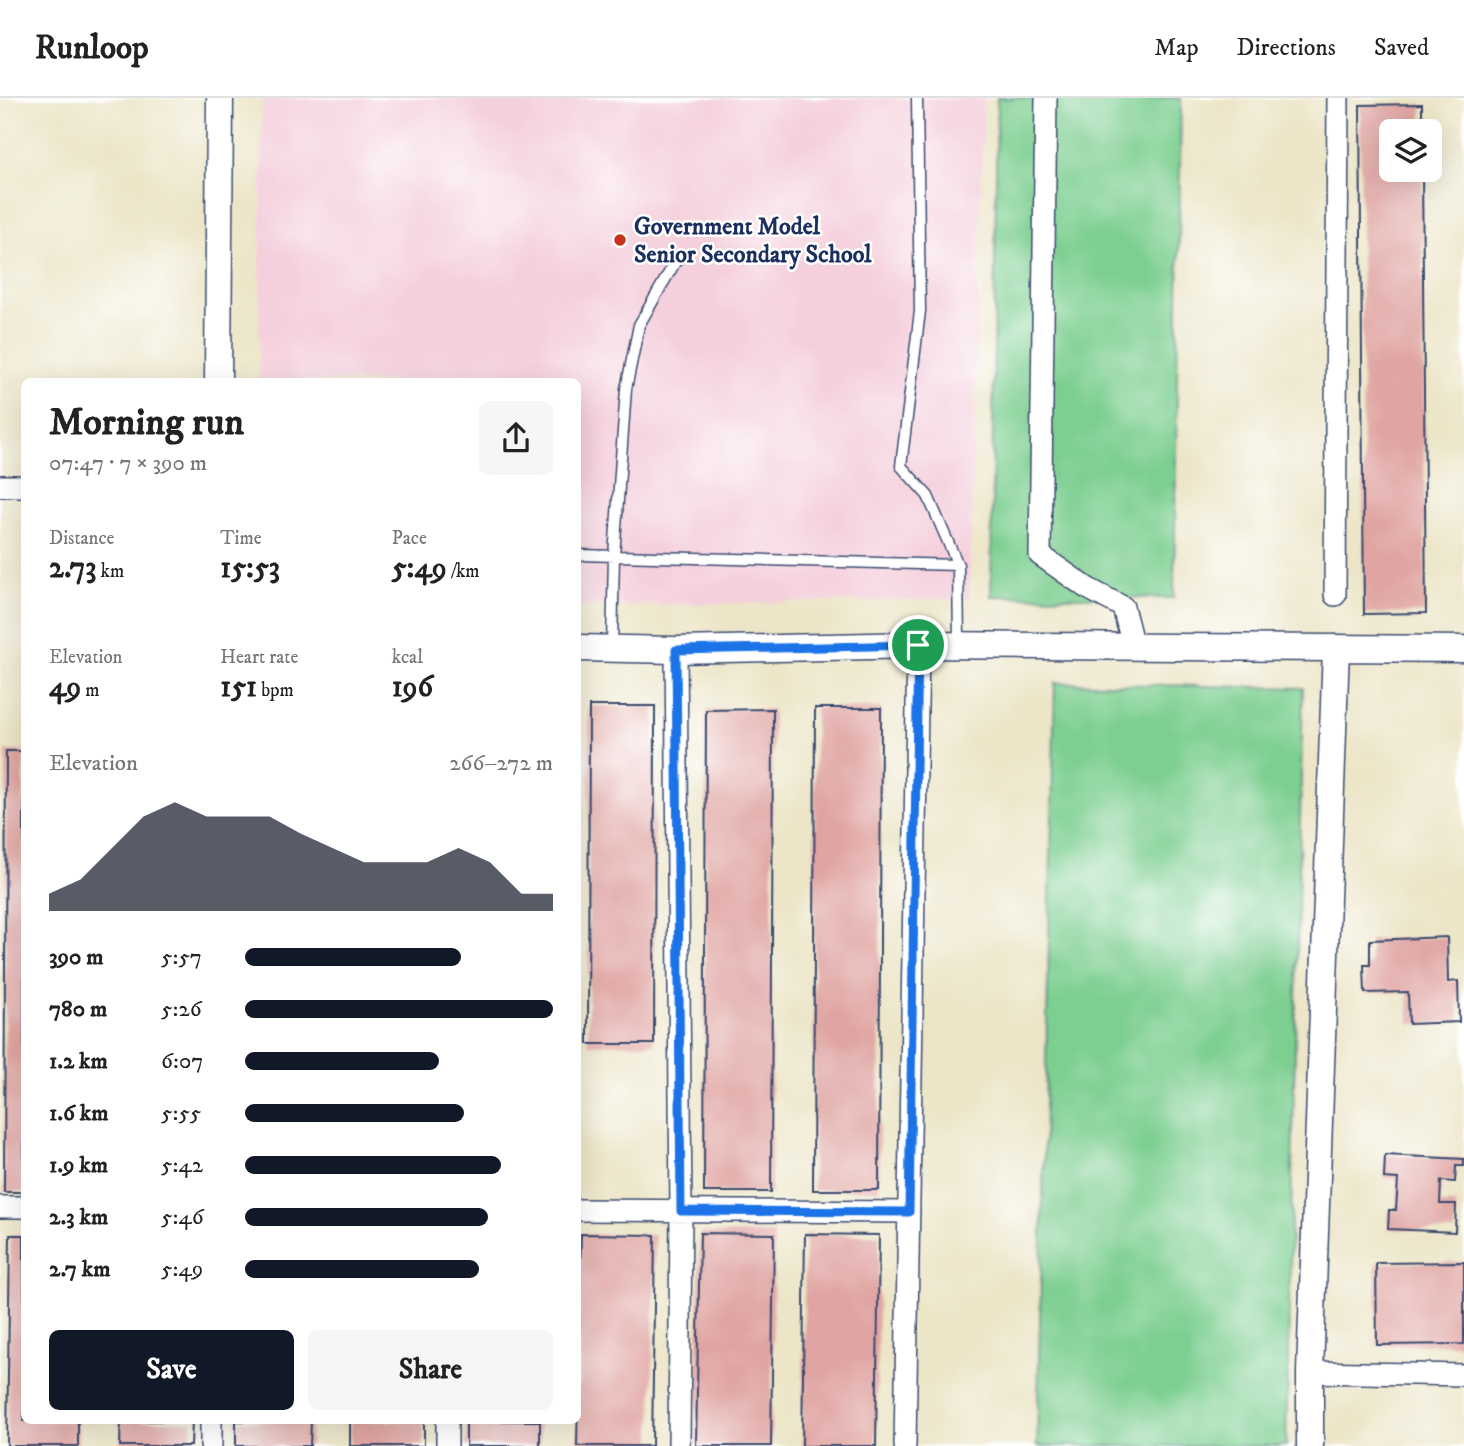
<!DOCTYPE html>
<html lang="en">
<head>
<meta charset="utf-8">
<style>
  :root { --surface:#fff; --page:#f6f6f6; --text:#222; --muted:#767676; --line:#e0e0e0; --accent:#111827 }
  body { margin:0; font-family:"IM FELL DW Pica",serif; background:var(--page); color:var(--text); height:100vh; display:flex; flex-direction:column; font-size:26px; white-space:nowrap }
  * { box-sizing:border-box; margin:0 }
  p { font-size:23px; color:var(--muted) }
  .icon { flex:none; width:38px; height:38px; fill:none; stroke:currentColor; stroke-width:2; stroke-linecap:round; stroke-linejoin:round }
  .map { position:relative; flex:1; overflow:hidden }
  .drawer { position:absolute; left:21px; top:280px; width:560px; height:1046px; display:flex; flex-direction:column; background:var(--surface); border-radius:10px; box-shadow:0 7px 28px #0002 }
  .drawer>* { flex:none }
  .buttons { position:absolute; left:1379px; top:21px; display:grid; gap:14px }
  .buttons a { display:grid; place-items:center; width:63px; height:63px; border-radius:10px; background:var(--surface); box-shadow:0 7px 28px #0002; font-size:35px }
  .pin { position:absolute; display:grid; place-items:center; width:60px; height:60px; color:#fff; margin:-30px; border:4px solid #fff; border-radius:50%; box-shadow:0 2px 7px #0007 }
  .round { display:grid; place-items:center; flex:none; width:74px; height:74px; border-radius:10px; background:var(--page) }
  .overview { display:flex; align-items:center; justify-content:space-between; height:119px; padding:0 28px }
  h1 { font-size:38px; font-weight:700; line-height:52px }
  .figures { display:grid; grid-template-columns:repeat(3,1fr); gap:10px; height:119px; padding:7px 28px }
  .figures div { display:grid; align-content:center }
  .figures b { font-size:30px; font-weight:700 }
  .figures small { font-size:19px; font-weight:400 }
  .figures p { font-size:19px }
  .chart { height:196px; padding:14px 28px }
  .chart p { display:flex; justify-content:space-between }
  .chart svg { width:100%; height:126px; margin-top:7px; fill:var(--accent); opacity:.7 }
  .cta { display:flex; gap:14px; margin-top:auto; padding:14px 28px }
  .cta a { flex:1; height:80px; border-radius:10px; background:var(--accent); color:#fff; font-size:28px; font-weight:700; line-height:80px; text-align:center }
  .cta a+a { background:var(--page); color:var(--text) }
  ul { padding:0 28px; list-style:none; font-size:23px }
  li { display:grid; grid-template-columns:112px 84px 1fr; align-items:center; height:52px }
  li i { height:18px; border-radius:9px; background:var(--accent) }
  header { display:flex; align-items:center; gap:42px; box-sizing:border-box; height:98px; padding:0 35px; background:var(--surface); border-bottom:2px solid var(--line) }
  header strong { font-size:33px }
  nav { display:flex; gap:38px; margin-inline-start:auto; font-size:24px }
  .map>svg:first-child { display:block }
</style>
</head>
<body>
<header>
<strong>Runloop</strong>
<nav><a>Map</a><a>Directions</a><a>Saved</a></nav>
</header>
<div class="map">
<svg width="1464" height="1348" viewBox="0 0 1464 1348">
  <rect width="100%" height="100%" fill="#fff"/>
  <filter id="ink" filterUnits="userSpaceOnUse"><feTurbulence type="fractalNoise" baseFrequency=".0143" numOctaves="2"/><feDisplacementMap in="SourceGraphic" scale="14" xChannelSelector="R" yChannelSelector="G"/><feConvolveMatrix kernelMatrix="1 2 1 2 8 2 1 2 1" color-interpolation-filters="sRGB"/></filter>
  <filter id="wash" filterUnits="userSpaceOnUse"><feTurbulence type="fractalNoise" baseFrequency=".00686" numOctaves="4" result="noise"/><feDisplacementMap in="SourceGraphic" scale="28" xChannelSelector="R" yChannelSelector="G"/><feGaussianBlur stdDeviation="1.57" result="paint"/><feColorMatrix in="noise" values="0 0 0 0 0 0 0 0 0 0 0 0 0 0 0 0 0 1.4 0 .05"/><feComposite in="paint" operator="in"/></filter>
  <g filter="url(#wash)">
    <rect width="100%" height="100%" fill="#ece5c7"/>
    <path fill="#f4cfdc" d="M262,0H984L969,501L578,508V284L259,283Z"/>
    <path fill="#7dcf91" stroke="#4c7f78" stroke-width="2" d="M997,0H1181L1174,500L991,498Z
      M1055,585L1303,590L1286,1348H1037Z"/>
    <g id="blocks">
      <path fill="#e0a5a2" d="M1422,6V33H1391V72H1422L1426,515L1364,516L1360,7Z
        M589,608H655L654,946H588Z
        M815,610H881L879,1092H813Z
        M773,611L771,1094H704L706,612Z
        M6,653H24V1094H4Z
        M1447,839L1448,884L1458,883L1459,924L1409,926L1408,894L1365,895L1364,867H1370V842Z
        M1385,1057L1464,1061V1068H1456L1455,1084L1441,1083L1440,1106H1456L1455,1134L1388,1131L1389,1112H1396L1398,1081L1384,1080Z
        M700,1135L774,1136L771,1348H696Z
        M581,1136L655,1137L652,1348H577Z
        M805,1136L879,1137L876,1348H802Z
        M10,1137H24V1323H78V1348H7Z
        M1464,1164V1246L1377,1247L1376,1165Z
        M121,1323H192L191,1348H120Z
        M236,1323H311L310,1348H236Z
        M350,1323H424V1348H350Z
        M466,1323H540V1348H466Z"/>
    </g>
  </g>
  <g filter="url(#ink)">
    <use href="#blocks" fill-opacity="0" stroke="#3a4a6e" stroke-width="2"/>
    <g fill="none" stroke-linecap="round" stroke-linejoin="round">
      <defs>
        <path id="service" d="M917,0L920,213L901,368L928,398L958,467L959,546
          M578,457L958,467
          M612,549L614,458L626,291L639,227L677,161"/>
        <path id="minor" d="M1046,0L1040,457L1087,490L1123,509L1133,548
          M0,388H24
          M1335,497L1338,0
          M676,552L681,1113L679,1348
          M0,1109H24
          M578,1112L909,1114
          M1310,1274L1464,1277
          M211,1348V1323
          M447,1348V1323
          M905,1348L918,547"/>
        <path id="tertiary" d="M218,284L220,0
          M578,550L676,552L918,547L1464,551
          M1310,1348V1274L1336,550"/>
      </defs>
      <use href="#service" stroke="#3a4a6e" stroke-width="13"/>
      <use href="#minor" stroke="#3a4a6e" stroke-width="24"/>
      <use href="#tertiary" stroke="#3a4a6e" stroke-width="29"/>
      <use href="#service" stroke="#fff" stroke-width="10"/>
      <use href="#minor" stroke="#fff" stroke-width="21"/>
      <use href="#tertiary" stroke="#fff" stroke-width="26"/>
    </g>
  </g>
  <g fill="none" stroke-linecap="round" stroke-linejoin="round" filter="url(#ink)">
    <defs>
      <path id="route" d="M918,547L909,1114L681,1113L676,552Z"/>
    </defs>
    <use href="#route" stroke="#fff" stroke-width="14"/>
    <use href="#route" stroke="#1a73e8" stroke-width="9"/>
  </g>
  <circle fill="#c8321e" stroke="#fff" stroke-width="2.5" cx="620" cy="142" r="7"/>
  <g text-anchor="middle" stroke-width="5" stroke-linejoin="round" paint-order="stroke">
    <g font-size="24" font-weight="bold" fill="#1b2f5e" stroke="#fff" text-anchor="start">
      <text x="634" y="136">Government Model<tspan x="634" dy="28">Senior Secondary School</tspan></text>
    </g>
  </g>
</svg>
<div class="buttons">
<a><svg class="icon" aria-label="layers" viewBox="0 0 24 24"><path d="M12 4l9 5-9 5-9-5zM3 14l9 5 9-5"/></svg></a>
</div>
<div class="pin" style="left:918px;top:547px;background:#1e9e55"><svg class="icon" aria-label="arrive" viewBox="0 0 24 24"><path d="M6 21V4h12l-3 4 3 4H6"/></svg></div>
<section class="drawer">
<div class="overview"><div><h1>Morning run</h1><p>07:47 · 7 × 390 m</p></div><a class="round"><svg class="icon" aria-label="share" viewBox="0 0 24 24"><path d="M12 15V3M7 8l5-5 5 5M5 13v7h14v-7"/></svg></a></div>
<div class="figures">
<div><p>Distance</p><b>2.73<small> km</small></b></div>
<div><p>Time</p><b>15:53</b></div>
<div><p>Pace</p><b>5:49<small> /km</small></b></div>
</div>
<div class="figures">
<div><p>Elevation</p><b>49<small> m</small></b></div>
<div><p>Heart rate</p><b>151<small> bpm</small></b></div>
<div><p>kcal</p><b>196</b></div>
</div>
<div class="chart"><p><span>Elevation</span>266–272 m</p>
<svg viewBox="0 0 160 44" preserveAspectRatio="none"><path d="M0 44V38L10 33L20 22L30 11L40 6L50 11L60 11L70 11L80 17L90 22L100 27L110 27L120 27L130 22L140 27L150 38L160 38V44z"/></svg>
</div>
<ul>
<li><b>390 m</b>5:57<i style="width:70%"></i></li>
<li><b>780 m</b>5:26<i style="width:100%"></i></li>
<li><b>1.2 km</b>6:07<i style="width:63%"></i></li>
<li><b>1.6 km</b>5:55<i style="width:71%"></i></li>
<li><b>1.9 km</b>5:42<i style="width:83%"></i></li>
<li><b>2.3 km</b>5:46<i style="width:79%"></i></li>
<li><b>2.7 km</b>5:49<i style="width:76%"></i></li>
</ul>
<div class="cta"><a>Save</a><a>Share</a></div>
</section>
</div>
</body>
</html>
